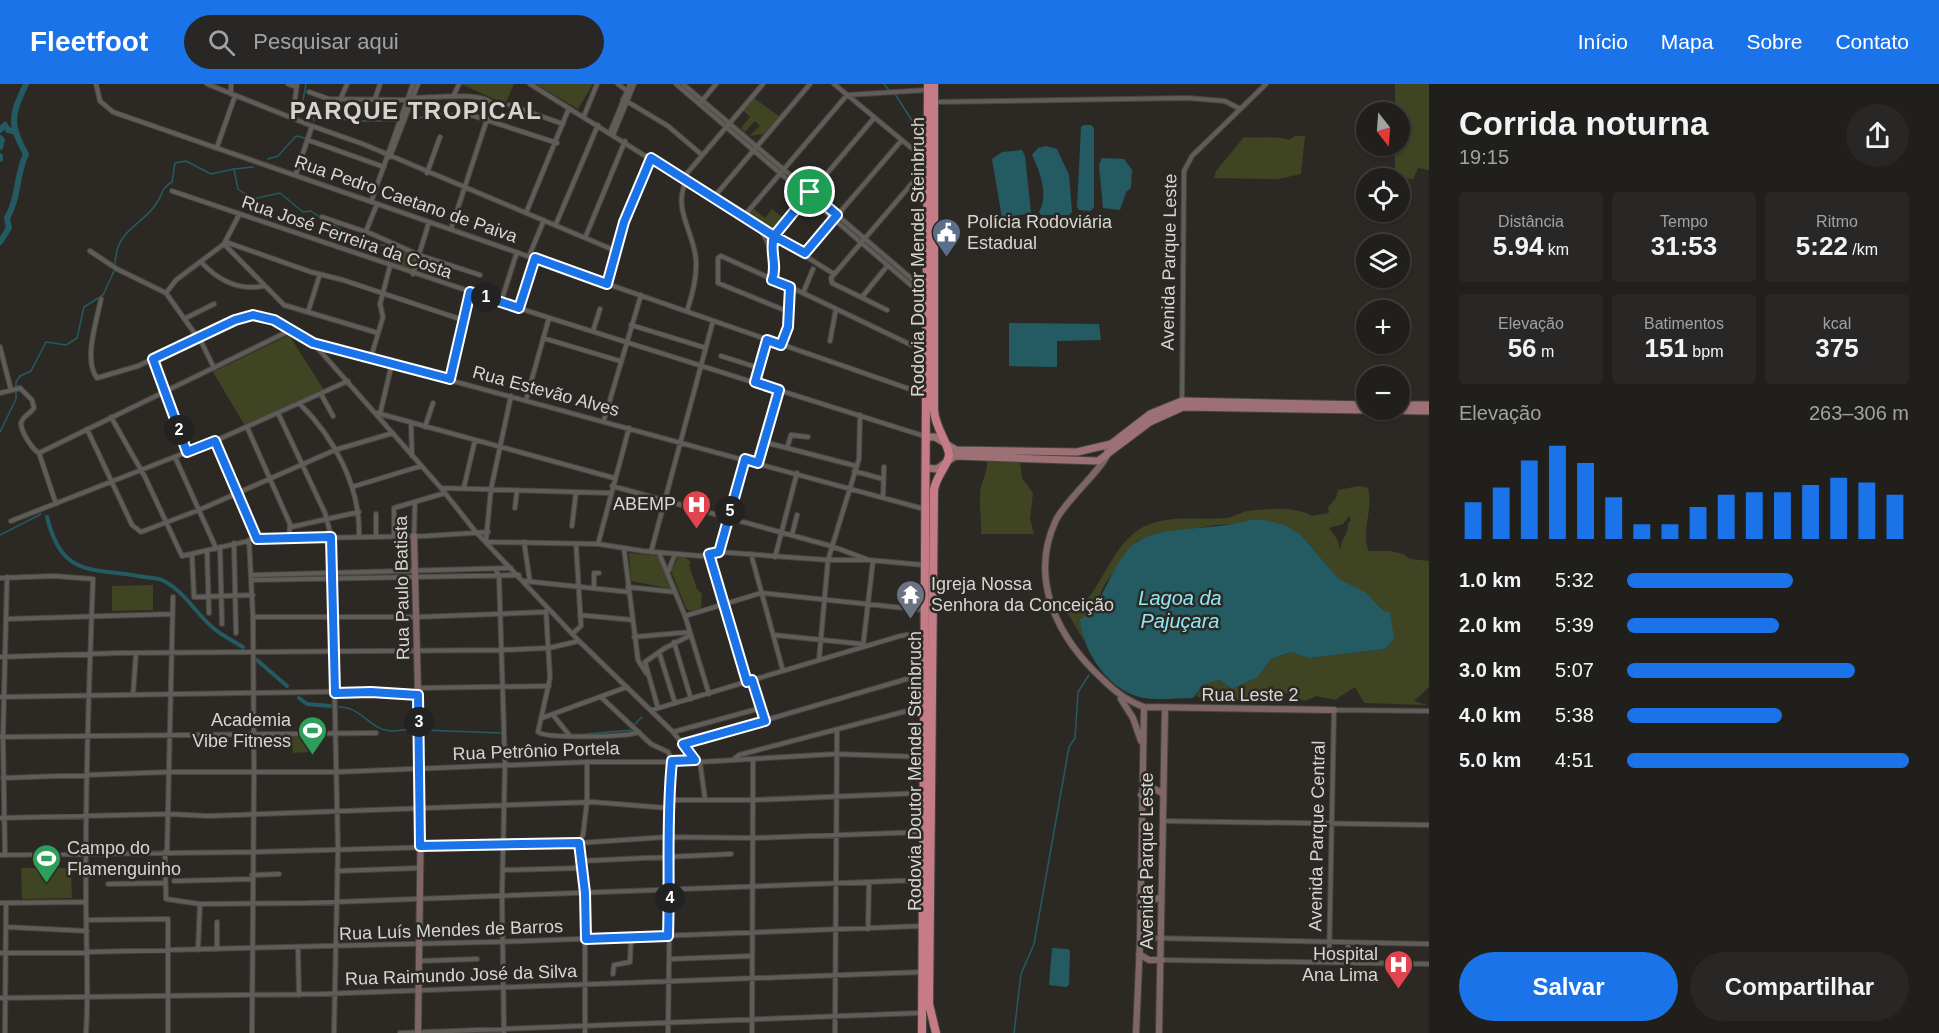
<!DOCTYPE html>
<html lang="pt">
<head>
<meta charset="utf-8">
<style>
  :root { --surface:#211f1c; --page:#292725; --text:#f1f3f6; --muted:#a2a2a3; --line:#3e3d3b; --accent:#1a73e8 }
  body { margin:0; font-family:Arial,sans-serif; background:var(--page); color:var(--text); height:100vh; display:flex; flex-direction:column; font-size:22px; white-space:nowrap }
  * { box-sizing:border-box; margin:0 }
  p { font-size:20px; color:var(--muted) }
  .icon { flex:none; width:33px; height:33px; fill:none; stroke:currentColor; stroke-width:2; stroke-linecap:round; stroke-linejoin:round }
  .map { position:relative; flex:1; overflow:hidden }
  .details { display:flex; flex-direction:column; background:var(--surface); width:510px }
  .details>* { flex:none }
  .needle { width:39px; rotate:163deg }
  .tools { position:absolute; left:1356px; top:18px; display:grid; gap:12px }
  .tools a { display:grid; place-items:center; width:54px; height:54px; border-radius:50%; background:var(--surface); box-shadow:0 2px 4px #0004,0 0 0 2px var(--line); font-size:30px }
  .pin { position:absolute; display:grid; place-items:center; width:51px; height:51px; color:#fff; margin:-26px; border:3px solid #fff; border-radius:50%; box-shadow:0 2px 6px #0007 }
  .km { position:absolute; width:30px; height:30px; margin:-15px; border-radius:50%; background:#222; color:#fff; font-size:16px; line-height:30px; text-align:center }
  .round { display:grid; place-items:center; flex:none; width:63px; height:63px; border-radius:32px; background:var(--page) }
  .head { display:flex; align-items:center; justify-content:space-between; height:102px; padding:0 30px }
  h1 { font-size:33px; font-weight:800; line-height:45px }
  .figures { display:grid; grid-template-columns:repeat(3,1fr); gap:9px; height:102px; padding:6px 30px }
  .figures div { display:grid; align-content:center; border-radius:6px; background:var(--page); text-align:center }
  .figures b { font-size:26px; font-weight:800 }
  .figures small { font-size:16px; font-weight:400 }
  .figures p { font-size:16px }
  .chart { height:168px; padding:12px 30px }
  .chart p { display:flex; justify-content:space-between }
  .chart svg { width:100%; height:108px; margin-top:6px; stroke:var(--accent); stroke-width:6 }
  .action { display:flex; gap:12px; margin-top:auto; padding:12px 30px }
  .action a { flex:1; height:69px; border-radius:36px; background:var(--accent); color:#fff; font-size:24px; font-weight:800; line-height:69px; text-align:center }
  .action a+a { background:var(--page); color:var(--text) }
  ul { padding:0 30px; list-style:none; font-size:20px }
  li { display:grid; grid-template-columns:96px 72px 1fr; align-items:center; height:45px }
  li i { height:15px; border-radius:8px; background:var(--accent) }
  header { display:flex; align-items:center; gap:36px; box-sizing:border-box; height:84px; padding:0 30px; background:var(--accent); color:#fff }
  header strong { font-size:28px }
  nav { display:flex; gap:33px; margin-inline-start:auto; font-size:21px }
  .search { width:420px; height:54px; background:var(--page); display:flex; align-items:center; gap:15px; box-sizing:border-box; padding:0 21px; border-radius:33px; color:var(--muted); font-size:22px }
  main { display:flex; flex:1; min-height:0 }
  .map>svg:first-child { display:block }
</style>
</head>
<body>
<header>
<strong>Fleetfoot</strong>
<div class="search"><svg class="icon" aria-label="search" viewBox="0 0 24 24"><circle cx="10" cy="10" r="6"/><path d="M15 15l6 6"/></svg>Pesquisar aqui</div>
<nav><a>Início</a><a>Mapa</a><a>Sobre</a><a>Contato</a></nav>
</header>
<main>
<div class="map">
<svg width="1429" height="949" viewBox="0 0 1429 949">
  <rect width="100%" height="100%" fill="#2c2925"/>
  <path fill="#3f4422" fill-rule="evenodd" d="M461,0H514L505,20Z
    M536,0H593L578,25Z
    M1395,0H1429V86L1418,84L1413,95L1395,94V62H1400V28H1395Z
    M754,14L779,32L764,50L749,52L760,42L755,37L745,48L741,44L750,33L743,26Z
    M1295,52H1305L1301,90L1278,95L1214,94L1216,87L1244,53C1259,55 1274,51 1289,56Z
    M753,124L765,134L772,125L783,134L773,148L748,131Z
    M391,160L416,171L412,186L392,181Z
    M289,251L324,306L245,342L213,288Z
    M987,377L1020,378L1022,394L1033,409L1030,435L1034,450H981C982,437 979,424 980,411C980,398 988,390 987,377Z
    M1359,402L1368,404C1374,424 1360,450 1369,467H1390L1403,470L1410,475L1429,477V603L1414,617L1427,621L1364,619L1355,603L1335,616L1316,612C1299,623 1297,611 1283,608L1247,616H1206L1196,612L1204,600L1220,596L1232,605L1258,593L1271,575L1291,568L1309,574L1385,565L1383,528L1357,504L1338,494L1300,450L1284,441L1250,436L1239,440L1215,441L1156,451L1137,457L1105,500L1089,532L1080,535L1084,557L1064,523L1068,520L1085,518C1103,497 1111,469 1133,450C1159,428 1196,437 1226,434C1234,433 1241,428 1248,427C1265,424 1298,423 1312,432L1329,429L1328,423L1336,414L1338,406ZM1349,432L1351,437L1348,439C1349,449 1341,456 1340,465L1337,455L1329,444L1343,440Z
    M629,469L661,472L672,505L631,497Z
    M678,473H685L691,478L689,481L697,505L702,510L701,524L690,527L686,524L671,487Z
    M153,501V526L112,527V502Z
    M291,653H309V668L293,669Z
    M21,784H71L72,814L22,815Z"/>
  <path fill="#245b63" d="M1084,41H1091L1094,44V123L1091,127L1079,126L1077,123L1081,43Z
    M1046,62L1057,65L1069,91L1072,128L1069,131H1041L1039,128C1049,112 1040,87 1032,71L1038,64Z
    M1022,66L1025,72L1031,129L1002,134L992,75L1002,68Z
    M1102,74L1124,75L1132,86L1131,104L1126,108L1120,126L1103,124L1099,81Z
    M1009,239L1099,240L1101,256L1057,257V283L1009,282Z
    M1250,436H1263L1285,441L1300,450L1338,494L1365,508L1383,527L1390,528L1394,555L1385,565L1309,574L1291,568L1271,575L1258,593L1232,605L1220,596L1204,600L1193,614C1175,614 1150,618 1133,611C1105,600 1082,565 1080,535C1103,527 1111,475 1137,458C1164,440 1220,447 1250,436Z
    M1052,864L1068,865L1070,867L1069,901L1066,903L1049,901Z"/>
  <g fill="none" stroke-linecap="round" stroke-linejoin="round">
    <path stroke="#245b63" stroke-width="1.5" d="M306,0L302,22C310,25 314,29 314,37
      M884,0L888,5
      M895,10L922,52L923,69
      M314,32L357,37H396
      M412,35L446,29L470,31
      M268,75L278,72L296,52L305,54
      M234,85L253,83
      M325,136L357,155L374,161H385L388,167L389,179
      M115,181C116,144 142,142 156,120C163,110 161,104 172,98L175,79L186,77L211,90L234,85L238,105L253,115L280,109L303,128L311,127L321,134
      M0,348L16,315V298L20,292L31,287L46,258L66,261L77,254L84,223L103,211L115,185
      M0,451L41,430
      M339,623C362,623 369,645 390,647C398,647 407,645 414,645
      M634,641L642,633
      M422,646L501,649
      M586,650L632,646
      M1014,949L1021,890L1034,860L1069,663L1075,654L1078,608L1089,591"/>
    <path stroke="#245b63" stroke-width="4" d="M47,433C62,495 92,483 144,493C150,494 157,494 162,496C183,506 196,529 212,543C221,551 233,557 243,563
      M257,576L287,602
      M299,614L307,620L330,622"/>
    <path stroke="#245b63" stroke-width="6" d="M0,46L5,41L8,46L13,47
      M0,54L2,56L0,63
      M0,72V75
      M0,158L9,144L7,134C19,114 16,91 26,70C9,40 11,32 26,0"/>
    <defs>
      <path id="street" d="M96,0L100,17L113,28L924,310
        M207,0L312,42
        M288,0L296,3
        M530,0L834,190
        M618,0L627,7
        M676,0L926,214
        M683,0L925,206
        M834,0L926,76
        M309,8L329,15L407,16
        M231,10V0
        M453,13L459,0
        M413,14C429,14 484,7 492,20L451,145
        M375,15L380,0
        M623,15L668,42L702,71
        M295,16L297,0
        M340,16L347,0
        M701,18L716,0
        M935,18L1187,14L1225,17L1240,25
        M509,21L563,40
        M471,31L557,59
        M584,32L597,0
        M610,49L630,0
        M613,51L634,0
        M308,56L384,83
        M217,63L235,12
        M390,73L418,0
        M427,89L440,53
        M296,90L312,42L363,60L616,167
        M683,94L763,0
        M172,107L534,229L924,352
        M714,113L810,0
        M371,118L413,0
        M526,129L569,24
        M744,132L847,11L927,6
        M322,133L372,150L419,171L480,191
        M556,140L598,41
        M759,142L772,167
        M366,147L377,120
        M585,154L625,57
        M226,158L311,188L343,196L463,236
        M224,160L284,221L378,249
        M90,167L117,185L166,209L198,254
        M805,169L901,57
        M529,172L544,136
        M202,179C219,197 239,207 264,202
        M413,190L429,138
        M772,196C778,181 770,167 774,152L874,34
        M607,200L624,138L651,74
        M166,209L176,196L224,160L239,131
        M803,209L813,185
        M862,213L888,181
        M101,215C97,236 83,276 97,294L138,282L241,233C261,229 274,235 289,247
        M501,218L517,168
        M519,224L535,174
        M887,226L832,199L831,194L926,83
        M687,227C692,211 697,194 696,177C695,149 671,124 687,96
        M308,228L320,190
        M789,228L718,199V174L721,172L803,209L926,268
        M186,234L214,220
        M631,241L706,264
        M593,247L600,225
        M199,253L214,284
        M543,254L620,277
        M830,257L836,225
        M314,260L441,404L475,447L579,557L673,648L695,676
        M781,261L788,243L790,203
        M0,263L11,306
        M721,272L759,284
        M371,273L383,233L380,220L390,182
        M153,275L187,367
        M450,295L470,208
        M755,298L767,256
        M0,309L20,304L32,316L34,324C31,329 22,333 21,339C21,348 32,365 39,369L56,420
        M321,310L333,332
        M526,316L549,234
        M1182,317L1184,87L1192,72L1266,0
        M299,319C334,353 361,403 359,453
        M278,329L325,429L331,452L338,765L334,949
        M377,329L614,394
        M380,330L392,279
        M111,333L145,393L182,472L257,455L426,452L488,448
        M604,336L641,211
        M411,338L412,372
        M247,343L290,440L289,453
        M425,343L433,319
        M87,345L132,441L141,448L199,426L335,366L393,349
        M215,357L257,455
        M764,358L856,382
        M787,364L791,351L808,353
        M39,369L289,247L313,259L924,425
        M175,373L216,464
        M758,379L779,306
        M854,387L883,395
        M612,402L831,462L869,476L924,481
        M352,403L421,382
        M464,403L475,356
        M441,404L610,409
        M883,414L884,383
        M515,424L517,406
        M11,437L215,357L348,297
        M572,442L576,408
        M291,443L359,428
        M414,451L415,419
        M792,451L797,431
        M376,453V430
        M394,453V424L445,409
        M249,456L253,533L254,689L252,949
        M486,456L491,405L511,312
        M488,458L598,460L643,467L701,472L719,468L828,476H869
        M524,458L530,498
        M234,459L236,549
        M598,460L629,344
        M220,463L222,540
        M624,465L638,576L646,589
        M207,467L209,529
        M651,468L713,237
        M719,468L745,376
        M659,469L685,532L709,610
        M709,470L747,598
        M751,470L783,587
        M192,471L194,513L253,511
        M775,473L797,389
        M496,486L499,492L505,680L502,812L504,949
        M668,488L675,470
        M252,491L511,484
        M0,494L54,492L93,495C89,602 85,709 86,816C86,861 89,904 86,949
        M252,496L519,491
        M524,497L629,508
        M628,503L675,508
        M594,504V489H599
        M546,527L550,594L538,648C547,655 628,653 639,648
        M580,531L633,536
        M685,532L761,509L923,526
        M253,533H417L546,528
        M6,535L172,530
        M572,550L581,542L576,460
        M774,551L862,560
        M634,553L690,548
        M674,558L691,615
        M863,562L873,477
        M659,568L675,619
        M0,573L118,569L501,566L549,564L579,557
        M819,576L828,476L859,375L860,331
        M752,596L765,637
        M418,604L549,602
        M133,611L136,569
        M0,613L371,607L418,611
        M601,613L651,660L668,668L672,677L667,753L670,806L668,949
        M658,624L645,578L665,564L691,551
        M652,626L900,552L925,548
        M553,631L570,652
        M542,634L627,603
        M673,648L761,624
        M0,653L376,649
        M683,660L924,590
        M734,675L739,671L922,623
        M700,678L705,715
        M3,694L169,688H336L587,678H700L835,670L924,673
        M668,716H753L922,709
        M0,734L168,730L209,732L592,718L668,724
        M1163,737L1429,741
        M165,768L166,815L200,820L307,819L921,796
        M167,768L173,513
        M0,771L253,768L579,759L667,753L753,754L923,748
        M5,771L3,653L7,493
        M581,777L731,770
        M504,786L581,784
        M337,787L420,784
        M252,791L279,790
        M174,797L252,795
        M108,800L165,799
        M0,819L86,818
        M87,836L168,835V949
        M217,838V865
        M6,843L87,847
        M868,845L869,798
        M1140,857L1152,854L1429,860
        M298,864L299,911
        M198,866L200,820
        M88,868L525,857L923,842
        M0,869H88
        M670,875L752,872
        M1163,876L1429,880
        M420,877L477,875
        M1329,878L1334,626L1429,627
        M1348,879V859
        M613,890L614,881L630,878L631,854
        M0,914L321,910L923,888
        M5,949L6,819
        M400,949L920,929
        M585,949V809L579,759L583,751L587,718V678
        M752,949L753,676
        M835,949L837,647"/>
      <path id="secondary" d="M1106,362C1107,365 1108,368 1107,371C1103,384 1066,416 1056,436C1030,491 1054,546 1093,586C1109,602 1122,615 1144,623L1334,626
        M414,452L421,725L418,949
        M1121,615L1133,634L1141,657
        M1141,711L1151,703L1162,709
        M1140,811L1150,816L1160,814
        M1139,870L1149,876H1162
        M1136,949L1140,857L1144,623
        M1159,949L1165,625"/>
      <path id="primary" d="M1400,321H1429
        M926,353H935L956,366L1077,368L1111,360L1150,330L1182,317L1366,321
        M926,384L937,385L955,372L1098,377L1150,338L1183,323L1429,327"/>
      <path id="highway" d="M934,0V326C935,344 949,360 949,371C948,381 936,392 934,406L929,920L936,949
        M922,949L928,0"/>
    </defs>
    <use href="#street" stroke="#474441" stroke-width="6"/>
    <use href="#secondary" stroke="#474441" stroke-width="8"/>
    <use href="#primary" stroke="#474441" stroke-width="9"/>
    <use href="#highway" stroke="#474441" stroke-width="10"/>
    <use href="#street" stroke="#605d59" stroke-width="4"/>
    <use href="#secondary" stroke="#7e6667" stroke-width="6"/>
    <use href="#primary" stroke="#9d7075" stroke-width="7"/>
    <use href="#highway" stroke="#c57c87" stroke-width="8"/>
  </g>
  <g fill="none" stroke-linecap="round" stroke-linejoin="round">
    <defs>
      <path id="route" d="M810,108L774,152L651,74L624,138L607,200L535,174L519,224L470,208L450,295L313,259L274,236L253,231L235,236L153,275L187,368L215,357L257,455L331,453L335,609L371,608L418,611L420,762L579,759L585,809L586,855L668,852C670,793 666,735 672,677L695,676L683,660L765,637L752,596L747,598L709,470L719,468L745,375L758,379L779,306L755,298L767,256L781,261L788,243L790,203L772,196C778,181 769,167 774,152L805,169L837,131L810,108"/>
    </defs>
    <use href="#route" stroke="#fff" stroke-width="12"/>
    <use href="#route" stroke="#1a73e8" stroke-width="8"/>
  </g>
  <defs>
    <symbol id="civic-pin" viewBox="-11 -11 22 30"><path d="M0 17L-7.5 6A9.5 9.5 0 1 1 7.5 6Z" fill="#5c6f8a" stroke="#2c2925"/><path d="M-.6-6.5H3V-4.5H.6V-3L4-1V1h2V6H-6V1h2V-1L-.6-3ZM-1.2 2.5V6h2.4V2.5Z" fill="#fff"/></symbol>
    <symbol id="hospital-pin" viewBox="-11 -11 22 30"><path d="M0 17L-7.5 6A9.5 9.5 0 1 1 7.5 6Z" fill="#e0444e" stroke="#2c2925"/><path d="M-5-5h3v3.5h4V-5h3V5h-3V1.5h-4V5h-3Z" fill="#fff"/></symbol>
    <symbol id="temple-pin" viewBox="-11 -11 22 30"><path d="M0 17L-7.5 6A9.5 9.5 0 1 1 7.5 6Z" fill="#6b7280" stroke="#2c2925"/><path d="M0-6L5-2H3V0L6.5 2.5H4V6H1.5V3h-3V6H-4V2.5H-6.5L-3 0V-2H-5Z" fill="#fff"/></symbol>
    <symbol id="stadium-pin" viewBox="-11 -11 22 30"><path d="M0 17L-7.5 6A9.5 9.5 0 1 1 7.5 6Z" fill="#2e9e5b" stroke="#2c2925"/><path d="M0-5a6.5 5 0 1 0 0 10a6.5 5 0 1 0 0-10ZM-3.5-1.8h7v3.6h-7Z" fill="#fff"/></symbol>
  </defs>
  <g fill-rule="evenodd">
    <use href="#civic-pin" x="930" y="132" width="33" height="45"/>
    <use href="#hospital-pin" x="680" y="404" width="33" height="45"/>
    <use href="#temple-pin" x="894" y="494" width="33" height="45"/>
    <use href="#stadium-pin" x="296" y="630" width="33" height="45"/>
    <use href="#stadium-pin" x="30" y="758" width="33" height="45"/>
    <use href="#hospital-pin" x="1382" y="864" width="33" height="45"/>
  </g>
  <g text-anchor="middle" stroke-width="5" stroke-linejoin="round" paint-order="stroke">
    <g font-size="18" fill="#d8d6d3" stroke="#2c2925">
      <text transform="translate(406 115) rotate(19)" y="6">Rua Pedro Caetano de Paiva</text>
      <text transform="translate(347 153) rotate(19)" y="6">Rua José Ferreira da Costa</text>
      <text transform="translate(918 173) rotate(-90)" y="6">Rodovia Doutor Mendel Steinbruch</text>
      <text transform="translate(1169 178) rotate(-89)" y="6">Avenida Parque Leste</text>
      <text transform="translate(546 307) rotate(15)" y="6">Rua Estevão Alves</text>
      <text transform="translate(402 504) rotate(-91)" y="6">Rua Paulo Batista</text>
      <text x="1250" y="617">Rua Leste 2</text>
      <text transform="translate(536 667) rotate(-2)" y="6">Rua Petrônio Portela</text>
      <text transform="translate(915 687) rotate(-90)" y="6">Rodovia Doutor Mendel Steinbruch</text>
      <text transform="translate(1317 752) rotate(-89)" y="6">Avenida Parque Central</text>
      <text transform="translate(1147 777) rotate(-90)" y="6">Avenida Parque Leste</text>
      <text transform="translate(451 846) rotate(-2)" y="6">Rua Luís Mendes de Barros</text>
      <text transform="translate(461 891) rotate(-2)" y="6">Rua Raimundo José da Silva</text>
    </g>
    <g font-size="18" fill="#d8d6d3" stroke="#2c2925" text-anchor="start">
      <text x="967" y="144">Polícia Rodoviária<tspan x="967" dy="21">Estadual</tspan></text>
      <text x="676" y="426" text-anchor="end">ABEMP</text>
      <text x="931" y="506">Igreja Nossa<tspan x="931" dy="21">Senhora da Conceição</tspan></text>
      <text x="291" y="642" text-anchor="end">Academia<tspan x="291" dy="21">Vibe Fitness</tspan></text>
      <text x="67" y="770">Campo do<tspan x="67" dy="21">Flamenguinho</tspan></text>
      <text x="1378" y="876" text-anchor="end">Hospital<tspan x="1378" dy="21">Ana Lima</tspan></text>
    </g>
    <g font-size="20" font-style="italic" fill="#8ee9f7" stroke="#2c2925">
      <text x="1180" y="521">Lagoa da<tspan x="1180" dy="23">Pajuçara</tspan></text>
    </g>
    <g font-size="24" font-weight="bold" letter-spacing="1.5" fill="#d7d4cf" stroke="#2c2925">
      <text x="416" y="35">PARQUE TROPICAL</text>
    </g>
  </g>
</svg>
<div class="tools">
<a><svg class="needle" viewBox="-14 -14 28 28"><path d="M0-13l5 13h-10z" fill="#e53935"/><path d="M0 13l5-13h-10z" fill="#a2a2a3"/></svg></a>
<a><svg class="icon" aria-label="locate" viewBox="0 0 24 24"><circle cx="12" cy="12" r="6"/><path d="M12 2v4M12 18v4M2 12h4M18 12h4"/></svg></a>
<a><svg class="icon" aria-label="layers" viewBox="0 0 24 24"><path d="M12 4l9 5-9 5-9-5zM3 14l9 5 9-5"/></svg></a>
<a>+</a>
<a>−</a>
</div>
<div class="pin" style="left:810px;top:108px;background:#1e9e55"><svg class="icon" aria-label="arrive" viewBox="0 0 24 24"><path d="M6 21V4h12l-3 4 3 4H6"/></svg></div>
<b class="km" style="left:486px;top:213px">1</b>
<b class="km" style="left:179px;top:346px">2</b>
<b class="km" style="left:419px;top:638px">3</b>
<b class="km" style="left:670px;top:814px">4</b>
<b class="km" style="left:730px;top:427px">5</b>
</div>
<section class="details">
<div class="head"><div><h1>Corrida noturna</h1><p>19:15</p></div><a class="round"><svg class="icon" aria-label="share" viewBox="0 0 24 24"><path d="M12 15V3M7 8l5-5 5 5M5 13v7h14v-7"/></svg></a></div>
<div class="figures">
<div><p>Distância</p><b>5.94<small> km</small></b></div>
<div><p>Tempo</p><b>31:53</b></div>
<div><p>Ritmo</p><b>5:22<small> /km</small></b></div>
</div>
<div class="figures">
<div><p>Elevação</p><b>56<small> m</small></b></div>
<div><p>Batimentos</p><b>151<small> bpm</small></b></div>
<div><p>kcal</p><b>375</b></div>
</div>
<div class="chart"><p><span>Elevação</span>263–306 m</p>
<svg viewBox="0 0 160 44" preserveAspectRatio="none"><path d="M5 44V29M15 44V23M25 44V12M35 44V6M45 44V13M55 44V27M65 44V38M75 44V38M85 44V31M95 44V26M105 44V25M115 44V25M125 44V22M135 44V19M145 44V21M155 44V26"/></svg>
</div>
<ul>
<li><b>1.0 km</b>5:32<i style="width:59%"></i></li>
<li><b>2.0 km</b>5:39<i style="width:54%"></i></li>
<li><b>3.0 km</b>5:07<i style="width:81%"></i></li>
<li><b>4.0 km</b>5:38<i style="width:55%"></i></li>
<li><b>5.0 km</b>4:51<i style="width:100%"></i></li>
</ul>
<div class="action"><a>Salvar</a><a>Compartilhar</a></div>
</section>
</main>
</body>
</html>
